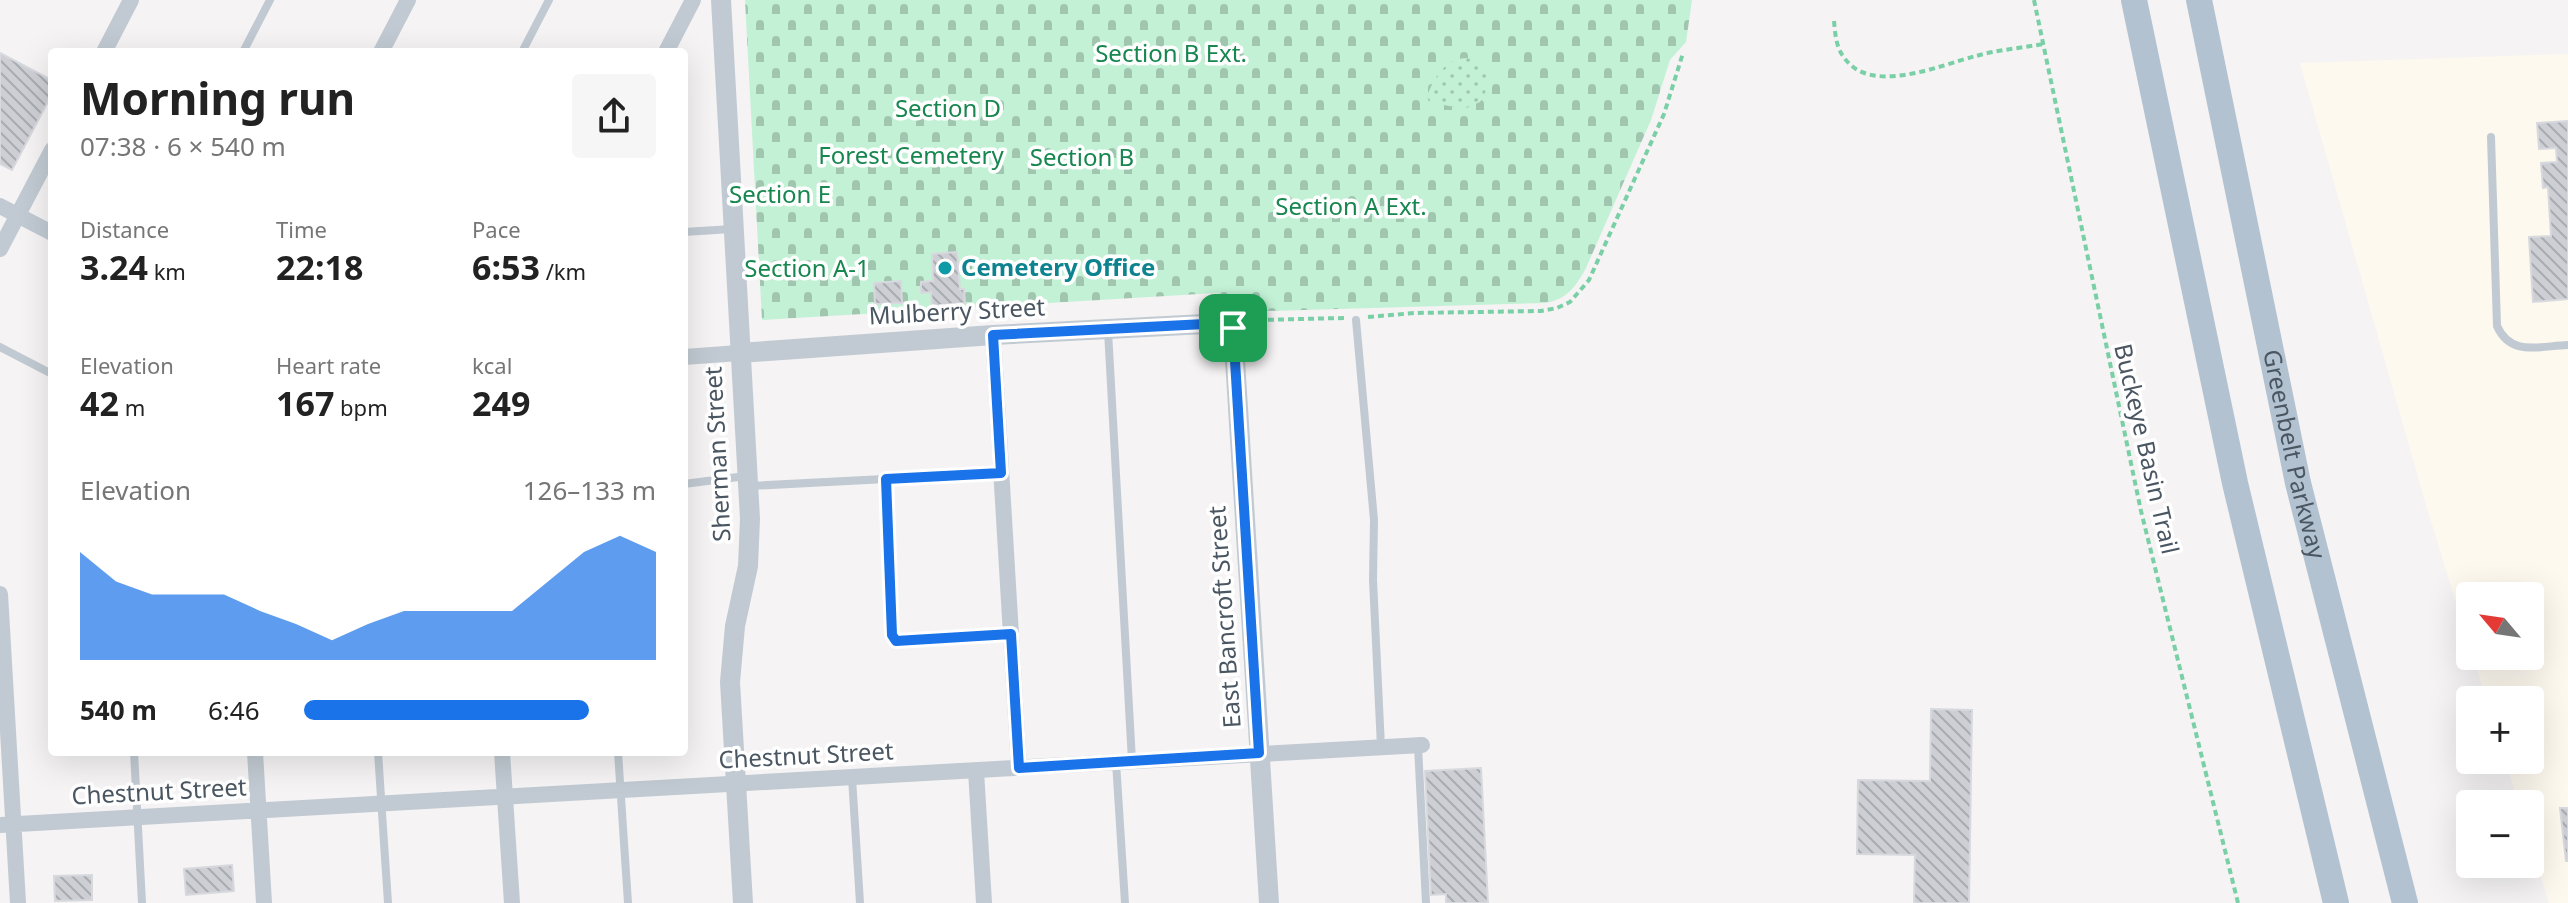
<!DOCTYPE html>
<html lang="en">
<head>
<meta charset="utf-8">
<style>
  :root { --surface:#fff; --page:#f6f6f6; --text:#222; --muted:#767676; --accent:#1a73e8 }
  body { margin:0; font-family:"Noto Sans",sans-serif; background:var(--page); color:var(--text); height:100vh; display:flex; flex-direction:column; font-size:30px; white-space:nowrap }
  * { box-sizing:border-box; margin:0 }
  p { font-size:26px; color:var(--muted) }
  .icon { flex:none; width:44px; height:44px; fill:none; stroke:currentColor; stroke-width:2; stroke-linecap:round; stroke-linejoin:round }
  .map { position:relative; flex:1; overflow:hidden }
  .panel { position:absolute; left:48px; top:48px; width:640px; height:708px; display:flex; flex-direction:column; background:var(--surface); border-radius:8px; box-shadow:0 8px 32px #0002 }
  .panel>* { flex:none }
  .needle { width:52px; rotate:299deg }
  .tools { position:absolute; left:2456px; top:582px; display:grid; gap:16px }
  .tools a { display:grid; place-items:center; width:88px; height:88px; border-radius:8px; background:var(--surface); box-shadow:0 8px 32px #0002; font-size:40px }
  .pin { position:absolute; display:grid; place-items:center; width:68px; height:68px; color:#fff; margin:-34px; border-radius:16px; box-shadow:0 4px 12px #0006 }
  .round { display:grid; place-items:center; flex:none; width:84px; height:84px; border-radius:8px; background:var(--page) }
  .overview { display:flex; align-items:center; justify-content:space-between; height:136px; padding:0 32px }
  h1 { font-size:44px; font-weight:700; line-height:60px }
  .figures { display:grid; grid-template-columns:repeat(3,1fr); gap:12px; height:136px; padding:8px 32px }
  .figures div { display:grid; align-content:center }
  .figures b { font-size:34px; font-weight:700 }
  .figures small { font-size:22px; font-weight:400 }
  .figures p { font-size:22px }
  .chart { height:224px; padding:16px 32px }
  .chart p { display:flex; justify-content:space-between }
  .chart svg { width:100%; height:144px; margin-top:8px; fill:var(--accent); opacity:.7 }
  ul { padding:0 32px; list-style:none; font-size:26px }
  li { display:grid; grid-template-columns:128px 96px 1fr; align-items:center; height:60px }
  li i { height:20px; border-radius:10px; background:var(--accent) }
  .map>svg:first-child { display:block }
</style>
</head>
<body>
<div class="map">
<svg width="2568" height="903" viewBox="0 0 2568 903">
  <defs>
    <pattern id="cemetery-stones" width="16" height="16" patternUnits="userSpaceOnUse" patternTransform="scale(2)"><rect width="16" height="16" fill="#c3f1d5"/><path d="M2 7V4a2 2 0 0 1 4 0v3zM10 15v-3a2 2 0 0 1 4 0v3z" fill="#a0c6b0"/></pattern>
    <pattern id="park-dots" width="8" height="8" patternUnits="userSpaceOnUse" patternTransform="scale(2)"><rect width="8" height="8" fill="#c3f1d5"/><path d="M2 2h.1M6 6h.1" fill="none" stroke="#a0c6b0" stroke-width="1.8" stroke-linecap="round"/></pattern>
    <pattern id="building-back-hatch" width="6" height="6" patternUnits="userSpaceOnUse" patternTransform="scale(2)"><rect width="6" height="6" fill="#cdcfd5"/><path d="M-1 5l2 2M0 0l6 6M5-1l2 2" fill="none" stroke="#a8abb0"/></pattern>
  </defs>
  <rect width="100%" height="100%" fill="#f5f3f3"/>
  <path fill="#fdf9ef" d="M2568,54V903H2549L2530,841V804H2519L2505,760H2530V700H2486L2473,656H2530V596H2470V648L2426,505L2300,63Z"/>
  <path fill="url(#cemetery-stones)" d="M745,0H1692L1686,42L1670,60L1651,120L1586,268C1575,288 1567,299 1545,303L1267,311L1246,299L1216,293L762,320Z"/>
  <path fill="url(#park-dots)" d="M1468,58C1490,63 1492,85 1480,102L1464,109L1429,102L1427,96C1434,77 1446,58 1468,58Z"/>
  <path fill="url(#building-back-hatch)" stroke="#d7d9de" stroke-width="2" d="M0,53L52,80V94L12,170L0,164Z
    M2568,121V299L2533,302L2529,237L2551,236L2548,187L2543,188L2541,163L2557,162L2556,148L2539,149L2537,123Z
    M957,252L960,289H964L965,303L932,306L931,292L921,293V282L933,281L932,254Z
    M901,281L902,303L875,304L874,283Z
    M1931,709L1972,710L1969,903H1914L1915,855L1857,854L1858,780L1930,781Z
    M1481,768L1488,903H1446V894L1431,895L1425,771Z
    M2560,808H2568V861H2566Z
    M232,865L234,891L186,895L184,869Z
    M92,875V900L55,901L54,876Z"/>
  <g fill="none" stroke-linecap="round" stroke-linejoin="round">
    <path stroke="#7ad0a6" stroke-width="4" stroke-dasharray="6 4" stroke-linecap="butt" d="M2034,0L2141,511L2238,903
      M1834,21C1835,32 1836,47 1843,56C1869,97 1940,65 1976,56C1997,50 2021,48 2043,44
      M1368,317L1414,313L1541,311L1557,308L1570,302L1589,280L1664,114L1683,53
      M1258,320L1344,318"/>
    <path stroke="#c1cad2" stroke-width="8" d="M243,52L270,0
      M522,52L549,0
      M2491,137L2497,326C2511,357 2539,346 2568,345
      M684,232L732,229
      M1356,320L1374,520L1373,580L1381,747
      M1108,331L1132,761
      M0,347L52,374
      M886,479L892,635L896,641L1011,634
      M684,484L746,476
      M750,486L1001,473
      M1418,746L1426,903
      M134,752L142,903
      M378,752L388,903
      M618,752L628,903
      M1116,762L1125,903
      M852,778L860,903"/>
    <path stroke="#c1cad2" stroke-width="16" d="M104,52L131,0
      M381,52L408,0
      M666,52L693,0
      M0,206L52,233
      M0,249L52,150
      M993,335L1019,768
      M684,357L739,353
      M0,594L18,903
      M255,752L264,903
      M502,752L512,903
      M976,771L984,903
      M0,825L1422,745"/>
    <path stroke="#c1cad2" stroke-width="20" d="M721,0L750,519L748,566L735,626L730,682L743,903
      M739,353L993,335L1224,323L1233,328L1269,903"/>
    <g stroke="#b3c2d1" stroke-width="26">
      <path d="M2134,0L2235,483L2336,903"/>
      <path id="s1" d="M2199,0L2298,483L2405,903"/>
    </g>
  </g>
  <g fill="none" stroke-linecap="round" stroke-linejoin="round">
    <defs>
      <path id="route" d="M1224,323L1233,328L1259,753L1019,768L1011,634L896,641L892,635L886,479L1001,473L993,335Z"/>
    </defs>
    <use href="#route" stroke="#fff" stroke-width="16"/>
    <use href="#route" stroke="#1a73e8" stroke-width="10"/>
  </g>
  <circle fill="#0f9aa8" stroke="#fff" stroke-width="3" cx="945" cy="268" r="8"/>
  <g text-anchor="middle" stroke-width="7" stroke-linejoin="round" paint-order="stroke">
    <g font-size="24" fill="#17864f" stroke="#fff">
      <text x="1171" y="62">Section B Ext.</text>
      <text x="948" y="117">Section D</text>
      <text x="911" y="164">Forest Cemetery</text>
      <text x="1082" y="166">Section B</text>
      <text x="780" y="203">Section E</text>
      <text x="1351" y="215">Section A Ext.</text>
      <text x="807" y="277">Section A-1</text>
    </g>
    <g font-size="24" font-weight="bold" fill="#0d838f" stroke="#fff" text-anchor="start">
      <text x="961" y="276">Cemetery Office</text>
    </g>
    <g font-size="24" fill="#4a5661" stroke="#fff">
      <text transform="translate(957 312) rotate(-3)" y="8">Mulberry Street</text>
      <text transform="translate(2146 449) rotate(77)" y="8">Buckeye Basin Trail</text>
      <text dy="8" stroke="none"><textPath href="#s1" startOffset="464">Greenbelt Parkway</textPath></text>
      <text transform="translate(718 454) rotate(-93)" y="8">Sherman Street</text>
      <text transform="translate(1225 617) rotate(-94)" y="8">East Bancroft Street</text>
      <text transform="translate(806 756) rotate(-3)" y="8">Chestnut Street</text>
      <text transform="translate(159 792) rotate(-3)" y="8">Chestnut Street</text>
    </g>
  </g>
</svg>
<div class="tools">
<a><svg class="needle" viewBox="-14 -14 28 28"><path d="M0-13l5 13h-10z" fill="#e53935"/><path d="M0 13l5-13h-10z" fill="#767676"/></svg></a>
<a>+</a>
<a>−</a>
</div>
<div class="pin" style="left:1233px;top:328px;background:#1e9e55"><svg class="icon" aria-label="arrive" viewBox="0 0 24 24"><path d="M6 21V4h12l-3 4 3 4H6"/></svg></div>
<section class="panel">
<div class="overview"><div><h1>Morning run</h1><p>07:38 · 6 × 540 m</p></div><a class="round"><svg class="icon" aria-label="share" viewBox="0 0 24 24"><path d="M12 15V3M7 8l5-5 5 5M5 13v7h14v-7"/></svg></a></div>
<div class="figures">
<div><p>Distance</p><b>3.24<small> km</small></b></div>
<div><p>Time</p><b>22:18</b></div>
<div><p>Pace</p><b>6:53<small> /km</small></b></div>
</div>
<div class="figures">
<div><p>Elevation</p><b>42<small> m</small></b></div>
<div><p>Heart rate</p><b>167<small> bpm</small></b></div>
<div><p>kcal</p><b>249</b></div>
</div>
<div class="chart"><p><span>Elevation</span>126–133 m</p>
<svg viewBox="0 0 160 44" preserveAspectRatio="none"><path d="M0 44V11L10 20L20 24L30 24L40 24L50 29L60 33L70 38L80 33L90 29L100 29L110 29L120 29L130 20L140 11L150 6L160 11V44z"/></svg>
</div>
<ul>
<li><b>540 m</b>6:46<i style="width:81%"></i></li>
</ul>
</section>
</div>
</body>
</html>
